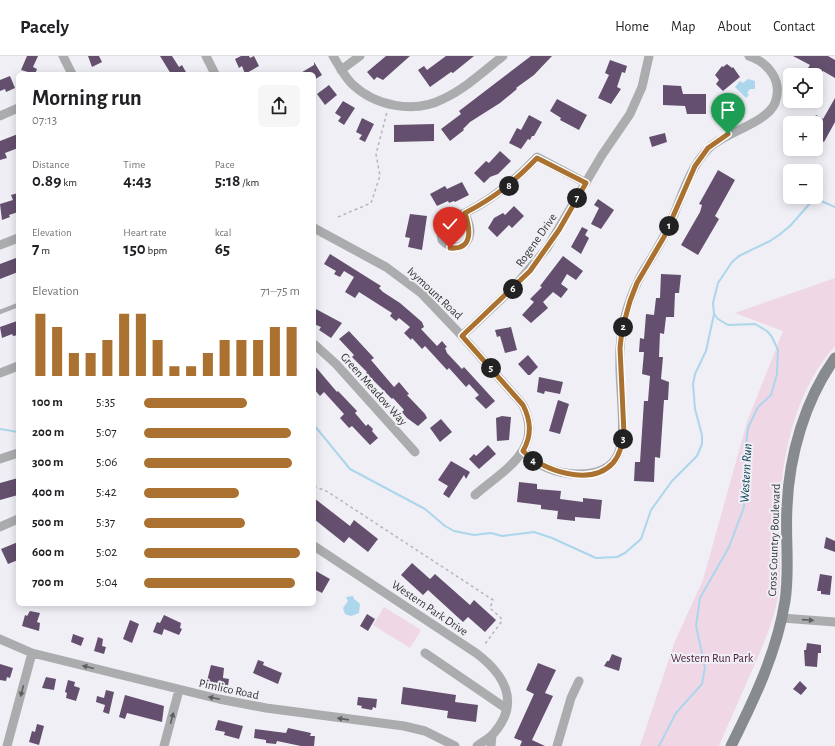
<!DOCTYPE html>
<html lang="en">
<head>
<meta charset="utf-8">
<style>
  :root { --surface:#fff; --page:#f6f6f6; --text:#202124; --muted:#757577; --line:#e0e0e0; --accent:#aa7130 }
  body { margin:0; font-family:"Alegreya Sans",sans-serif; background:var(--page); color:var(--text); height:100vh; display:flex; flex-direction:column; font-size:15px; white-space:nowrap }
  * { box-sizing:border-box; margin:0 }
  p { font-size:13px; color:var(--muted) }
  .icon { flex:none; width:22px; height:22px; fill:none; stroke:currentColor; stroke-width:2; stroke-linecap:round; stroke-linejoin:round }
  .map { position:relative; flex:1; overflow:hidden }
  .panel { position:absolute; left:16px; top:16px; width:300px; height:534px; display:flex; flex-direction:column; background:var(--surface); border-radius:6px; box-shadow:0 2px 10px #0003 }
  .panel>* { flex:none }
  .tools { position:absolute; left:783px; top:12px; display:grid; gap:8px }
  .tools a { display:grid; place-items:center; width:40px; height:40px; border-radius:6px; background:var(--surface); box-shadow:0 2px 10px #0003; font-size:20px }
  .pin { position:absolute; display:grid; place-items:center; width:34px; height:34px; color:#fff; margin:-41px -17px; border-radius:50% 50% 50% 0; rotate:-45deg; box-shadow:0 0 4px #0007 }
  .pin .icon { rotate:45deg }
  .km { position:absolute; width:20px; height:20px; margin:-10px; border-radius:50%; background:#222; color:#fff; font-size:11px; line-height:20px; text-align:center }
  .round { display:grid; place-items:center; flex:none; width:42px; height:42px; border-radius:6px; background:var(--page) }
  .overview { display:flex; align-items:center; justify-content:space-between; height:68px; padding:0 16px }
  h1 { font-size:22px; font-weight:700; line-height:30px }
  .metrics { display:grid; grid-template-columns:repeat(3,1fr); gap:6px; height:68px; padding:4px 16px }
  .metrics div { display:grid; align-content:center }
  .metrics b { font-size:17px; font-weight:700 }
  .metrics small { font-size:11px; font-weight:400 }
  .metrics p { font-size:11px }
  .chart { height:112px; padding:8px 16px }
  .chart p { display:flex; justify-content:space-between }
  .chart svg { width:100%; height:72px; margin-top:4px; stroke:var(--accent); stroke-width:6 }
  ul { padding:0 16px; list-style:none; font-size:13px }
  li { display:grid; grid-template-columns:64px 48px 1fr; align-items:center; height:30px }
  li i { height:10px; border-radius:5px; background:var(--accent) }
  header { display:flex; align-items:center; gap:24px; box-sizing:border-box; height:56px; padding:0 20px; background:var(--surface); border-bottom:1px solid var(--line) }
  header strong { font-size:19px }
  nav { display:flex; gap:22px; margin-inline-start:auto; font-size:14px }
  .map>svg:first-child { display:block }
</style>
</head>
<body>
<header>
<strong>Pacely</strong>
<nav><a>Home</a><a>Map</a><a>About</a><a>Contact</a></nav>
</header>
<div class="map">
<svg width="835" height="690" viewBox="0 0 835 690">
  <rect width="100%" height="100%" fill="#efeff5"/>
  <path fill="#f0d7e5" d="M835,222V290C793,337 780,407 779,468C779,496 783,523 776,550C771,572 762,592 753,612C742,638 730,664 719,690H640L675,585L703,524L747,366L783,275L735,257Z
    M384,551L421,574L410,592L373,569Z"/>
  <path fill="#acd6ec" d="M748,23L755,25V33H750L747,37L749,39L746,42L735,31L740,25L743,27Z
    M353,540L354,543L360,548L359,557L351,560L345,558L343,552L348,545L346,541Z"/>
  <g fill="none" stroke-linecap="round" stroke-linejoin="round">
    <path stroke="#acd6ec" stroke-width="2" d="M314,369L350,413L425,453L445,470L454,475L474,479L491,477L502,480L534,476L552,482L596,502L617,501L625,497L641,483L651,454L672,425L697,400L702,388V379L695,353L693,328L695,318L706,295L714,258
      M0,373L18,376
      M659,690L676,657L702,628L705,611L696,570L700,542L729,491L744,451V403L748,372L758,351L771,339L777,318L778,294L772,281L767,275L755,268L728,269L718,263L714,258L713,247L718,227L732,206L739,200L770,185L779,179L790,170L812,145L819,144L835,151"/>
  </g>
  <path fill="#64506e" d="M27,0H38L33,11L37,13L35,18L21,14Z
    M88,0H99L102,6L92,11Z
    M160,0H172L179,11L182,9L187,18H171Z
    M241,0H249L250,2L254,0L259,10L245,18L242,10L239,12L235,3Z
    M386,0H410L383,24L377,21L374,24L367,16Z
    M446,0H474L453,17L451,16L430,31L418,14L424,10L427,14Z
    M531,0H552L534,19L516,32L517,33L500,47L470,66L463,73L464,74L450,85L441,73L461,58L459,55Z
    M793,0H828L835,4V22L823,15L821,19L808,12L810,9Z
    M610,4L627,10L625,17L622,16L617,31L621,33L611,48L598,42L609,19L605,17Z
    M314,6L322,19L314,24V18H299L314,9Z
    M727,8L732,12L733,11L740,21L723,35L716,28L719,24L715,19L722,10L723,11Z
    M10,20L15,32L6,36L5,33L0,35V24Z
    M329,29L337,39L325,49L317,38Z
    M663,29L681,30L683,38H706V58H687L685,50L663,49Z
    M835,42V66L824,86L816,81V67H812L816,59L823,63Z
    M557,43L587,59L579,74L560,64L561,62L550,55Z
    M343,45L355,52L344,69L338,65L341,61L335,57Z
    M529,59L542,66L534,80H532L530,84L528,83L521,93L509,87L517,72L521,74Z
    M362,62L374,68L365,86L359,83L362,79L356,76Z
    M434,68V85L394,86V69Z
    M665,77L667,86L652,91L649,81Z
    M18,78V92L5,97L7,102L0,104V85Z
    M500,95L511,105L498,118L490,121L484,127L474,117L486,105L489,107Z
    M718,114L735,124L715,160L719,163L698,199L681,189L700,156L702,149L699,148Z
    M462,126L469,139L455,146L454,145L449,147L448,145L437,150L430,138L445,130L447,133Z
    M18,137V156L9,159L10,161L2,164L0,148L13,144L11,139Z
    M598,143L614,154L601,173L591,168L599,152L594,149Z
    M514,150L524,160L512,172L509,169L497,181L488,172L494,162L503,157L505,159Z
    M410,158L427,160L422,194L408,191L410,182L405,181Z
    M582,171L588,174L585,179L589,182L581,198L571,191Z
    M330,198L381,230L379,232L383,236L400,247L422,266L424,271L421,273L437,290L442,285L447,291L445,292L447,297L462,313L464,311L495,345L486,353L475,342L479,339L469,328L466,331L449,312L447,314L425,290L422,293L412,282L411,284L404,277L410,271L399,262L396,265L390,260L392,257L359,236L355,242L345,236L354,221L344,215L340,221L334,218L336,215L324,208Z
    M563,200L583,215L576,224L567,218L561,228L568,233L561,242L553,236L543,246L548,252L531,267L522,259L534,246L530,243L542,231L540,230Z
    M16,202L18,216L0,223V208Z
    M661,218L681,219L679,237H675L674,261H666L664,278L660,277L659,301H663L661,323L669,326L668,344H664L660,402L655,401L654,426L634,425L635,406H640L644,345H648L650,320L642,318L644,296H639L640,282L644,283L646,258L654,259L656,242H660Z
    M314,252L342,267L331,282L319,274L321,271L314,268Z
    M17,265L18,279L13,280L12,278L2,282L0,271Z
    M511,271L517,294L505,297L500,280L497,281L495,274Z
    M349,275L374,302L371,304L394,331L399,326L409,338L407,339L425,358L427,362L418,370L407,362L402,356L404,354L393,342L392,343L366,317L367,316L352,301L354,299L339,283Z
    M528,299L538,311L530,319H528L518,308Z
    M314,309L337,336L338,335L357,355L355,357L366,370L368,368L373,373L372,375L378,382L370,389L352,370L349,372L340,362L344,358L324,336L320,340L314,333Z
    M539,321L563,326L560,338L545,335L544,338L537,336Z
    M558,344L569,348L560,378L549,375Z
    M502,360L511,361L509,384L497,385L496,362Z
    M441,363L452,376L440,386L430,372Z
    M488,389L496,398L479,413L469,403L474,398L476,400Z
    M451,405L470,416L466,423L464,419L449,442L443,438L448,430L438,424Z
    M18,422V439L0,444V427Z
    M519,426L537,428V433L561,435L560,443L583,446V442L602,444L600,463L575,461V465L557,463L558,455L541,453V449L517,446Z
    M314,442L350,470L354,464L378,483L368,496L349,481L344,487L314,463Z
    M826,481L835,485V496L824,492Z
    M18,486V504L8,508L1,493Z
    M412,507L430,523L435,518L470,549L474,544L496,564L485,576L468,561L463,566L428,534L423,539L401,519Z
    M314,514L330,523L322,537L314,533Z
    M820,518L832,520L830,539L821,538V535H817Z
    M30,555L40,557L37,566L40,567L39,575L22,570L25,559L27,560Z
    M367,558L375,563L368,575L360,570Z
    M164,559L181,567L180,572L182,573L179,579L164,573L162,579L153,576L157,566L160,567Z
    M130,564L139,568L132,587L123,583Z
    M73,578L84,582L81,590L71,586Z
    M98,581L103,583L102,590L106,591L104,598L94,595Z
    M807,587L821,589V597H818L817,611L805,610L804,594H806Z
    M612,598L622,602L619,615L604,610L607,605H609Z
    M258,604L264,606L263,609L282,617L278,628L253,617Z
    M538,607L556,614L545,637L553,640L532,684L545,690H520L522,685L514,682L534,638L526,634Z
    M0,608L13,612L10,622L7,621L6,625L0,624Z
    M211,609L224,612L223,622L229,623L228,630L207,625Z
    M46,621L56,623L54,634L42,632Z
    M68,624L75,626L74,630L80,632L76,645L66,642L67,637L65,636Z
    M800,625L807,632L801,639L793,633Z
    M403,631L456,639L455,646L478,649L476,666L447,662L448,655L401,648Z
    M106,634L114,636L109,658L103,656L105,649L96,646L97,640L104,642Z
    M125,639L164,650L162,666L127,657L125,663L119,661Z
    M358,641L377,643L376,652L373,651L372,654L361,652L362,650L357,649Z
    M218,664L243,670L239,683L224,679L225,676L215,674Z
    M37,668L44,670L39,689L29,686L32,675L35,676Z
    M288,672L311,677L310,680H315L314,690H301L277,685L276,688L266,687V684L254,682L255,673L286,677Z"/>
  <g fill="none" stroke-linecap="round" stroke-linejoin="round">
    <path stroke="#b5b5ba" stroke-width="1.5" stroke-dasharray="3 3" stroke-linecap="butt" d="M338,161L371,147L380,120L376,98L387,56
      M314,430L328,436L493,544L490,552L501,562L502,565L485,588"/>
    <path stroke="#aaacae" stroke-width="4.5" d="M0,256L18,249"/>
    <path stroke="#aaacae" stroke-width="9" d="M63,0L72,18
      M206,0L215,18
      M333,0C339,10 344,20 352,28C375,50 414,58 443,43C465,33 484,15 503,0
      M341,14L360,0
      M0,60L18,52
      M465,157L451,163L440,172L442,184C453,196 469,193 470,175C470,169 467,163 465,157C493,143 515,125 537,101L586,127
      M314,172L386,211L421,237L462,280L523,349C544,394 505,413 475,439
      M0,189L18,182
      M462,280L514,231L547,192L602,99L630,58L642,31L649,0
      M314,288L336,308L415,396
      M0,317L18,310
      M523,395C538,410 556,418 577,418C623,419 624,389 622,352C621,332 619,312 620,292C622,264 630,238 644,214C653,200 662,185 669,170C681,144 688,113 709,92C725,76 767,67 775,47C783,25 769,7 749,0
      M0,403L18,397
      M0,471L18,463
      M314,490L476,597C504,618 521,646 494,677C490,682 482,686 477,690
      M782,562L835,566
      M0,583L32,597L219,643L266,652L404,670L425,675L455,690
      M425,597L507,653
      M7,690L32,597
      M164,690L179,634
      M491,690L492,679
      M557,690L571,642L579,625"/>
    <path stroke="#888b8e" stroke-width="11" d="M731,690C754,644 777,596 785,545C790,513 785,482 787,451C789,399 805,344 835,302"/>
  </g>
  <defs><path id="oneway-solid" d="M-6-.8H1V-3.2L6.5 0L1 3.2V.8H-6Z"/></defs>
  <g fill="#5f5f61">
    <use href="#oneway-solid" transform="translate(808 564) rotate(4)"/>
    <use href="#oneway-solid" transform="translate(88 611) rotate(-166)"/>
    <use href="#oneway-solid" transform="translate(22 635) rotate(105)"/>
    <use href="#oneway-solid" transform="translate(214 642) rotate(-168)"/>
    <use href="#oneway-solid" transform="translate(172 662) rotate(-75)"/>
    <use href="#oneway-solid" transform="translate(343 663) rotate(-172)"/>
  </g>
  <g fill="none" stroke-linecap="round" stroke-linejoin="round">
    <defs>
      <path id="route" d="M450,192C474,194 470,172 465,157C494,142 514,126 537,102L586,127L559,174L530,215L462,280L523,349C531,365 532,379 523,395C543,415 591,431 613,407C620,399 622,388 624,378L620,292L622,274L630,245L637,227L664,181L695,110L708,92L728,78"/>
    </defs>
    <use href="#route" stroke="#fff" stroke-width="8"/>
    <use href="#route" stroke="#aa7130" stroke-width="5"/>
  </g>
  <g text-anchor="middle" stroke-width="4" stroke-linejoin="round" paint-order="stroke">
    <g font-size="12" fill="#363638" stroke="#efeff5">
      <text transform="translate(536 184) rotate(-55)" y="4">Rogene Drive</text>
      <text transform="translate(435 237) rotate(43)" y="4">Ivymount Road</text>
      <text transform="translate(374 333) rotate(48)" y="4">Green Meadow Way</text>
      <text transform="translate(774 484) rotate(-88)" y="4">Cross Country Boulevard</text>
      <text transform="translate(430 552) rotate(34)" y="4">Western Park Drive</text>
      <text transform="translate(229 633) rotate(12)" y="4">Pimlico Road</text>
    </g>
    <g font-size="12" fill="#4b1c3b" stroke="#efeff5">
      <text x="712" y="606">Western Run Park</text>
    </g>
    <g font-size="13" font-style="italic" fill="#003b51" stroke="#efeff5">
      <text transform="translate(745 417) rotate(-87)" y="5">Western Run</text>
    </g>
  </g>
</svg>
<div class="tools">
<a><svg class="icon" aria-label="locate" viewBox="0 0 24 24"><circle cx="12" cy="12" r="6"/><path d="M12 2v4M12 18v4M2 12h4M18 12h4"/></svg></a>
<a>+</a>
<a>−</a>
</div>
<div class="pin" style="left:728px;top:78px;background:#1e9e55"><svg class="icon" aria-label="arrive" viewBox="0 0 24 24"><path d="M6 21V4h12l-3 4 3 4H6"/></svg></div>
<div class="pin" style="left:450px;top:192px;background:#d93025"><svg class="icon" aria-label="check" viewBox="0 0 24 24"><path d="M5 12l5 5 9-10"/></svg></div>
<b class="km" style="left:669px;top:170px">1</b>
<b class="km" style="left:623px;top:271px">2</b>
<b class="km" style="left:623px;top:383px">3</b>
<b class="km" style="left:533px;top:405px">4</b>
<b class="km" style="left:491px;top:312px">5</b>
<b class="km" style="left:513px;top:233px">6</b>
<b class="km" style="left:577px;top:142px">7</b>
<b class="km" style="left:509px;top:130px">8</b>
<section class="panel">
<div class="overview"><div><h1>Morning run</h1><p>07:13</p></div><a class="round"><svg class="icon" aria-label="share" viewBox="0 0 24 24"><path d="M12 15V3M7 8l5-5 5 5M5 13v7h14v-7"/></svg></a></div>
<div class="metrics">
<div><p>Distance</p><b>0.89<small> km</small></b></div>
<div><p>Time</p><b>4:43</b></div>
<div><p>Pace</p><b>5:18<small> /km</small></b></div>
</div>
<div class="metrics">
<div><p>Elevation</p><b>7<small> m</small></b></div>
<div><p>Heart rate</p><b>150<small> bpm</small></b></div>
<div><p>kcal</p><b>65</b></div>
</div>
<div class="chart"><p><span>Elevation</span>71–75 m</p>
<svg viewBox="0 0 160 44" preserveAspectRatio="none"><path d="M5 44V6M15 44V14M25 44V30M35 44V30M45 44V22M55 44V6M65 44V6M75 44V22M85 44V38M95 44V38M105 44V30M115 44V22M125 44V22M135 44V22M145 44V14M155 44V14"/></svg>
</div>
<ul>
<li><b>100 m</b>5:35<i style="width:66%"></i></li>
<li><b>200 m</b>5:07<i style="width:94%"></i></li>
<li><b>300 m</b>5:06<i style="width:95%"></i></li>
<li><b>400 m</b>5:42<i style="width:61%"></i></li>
<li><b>500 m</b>5:37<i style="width:65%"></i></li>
<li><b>600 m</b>5:02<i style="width:100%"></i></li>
<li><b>700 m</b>5:04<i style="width:97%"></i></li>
</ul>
</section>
</div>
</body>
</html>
